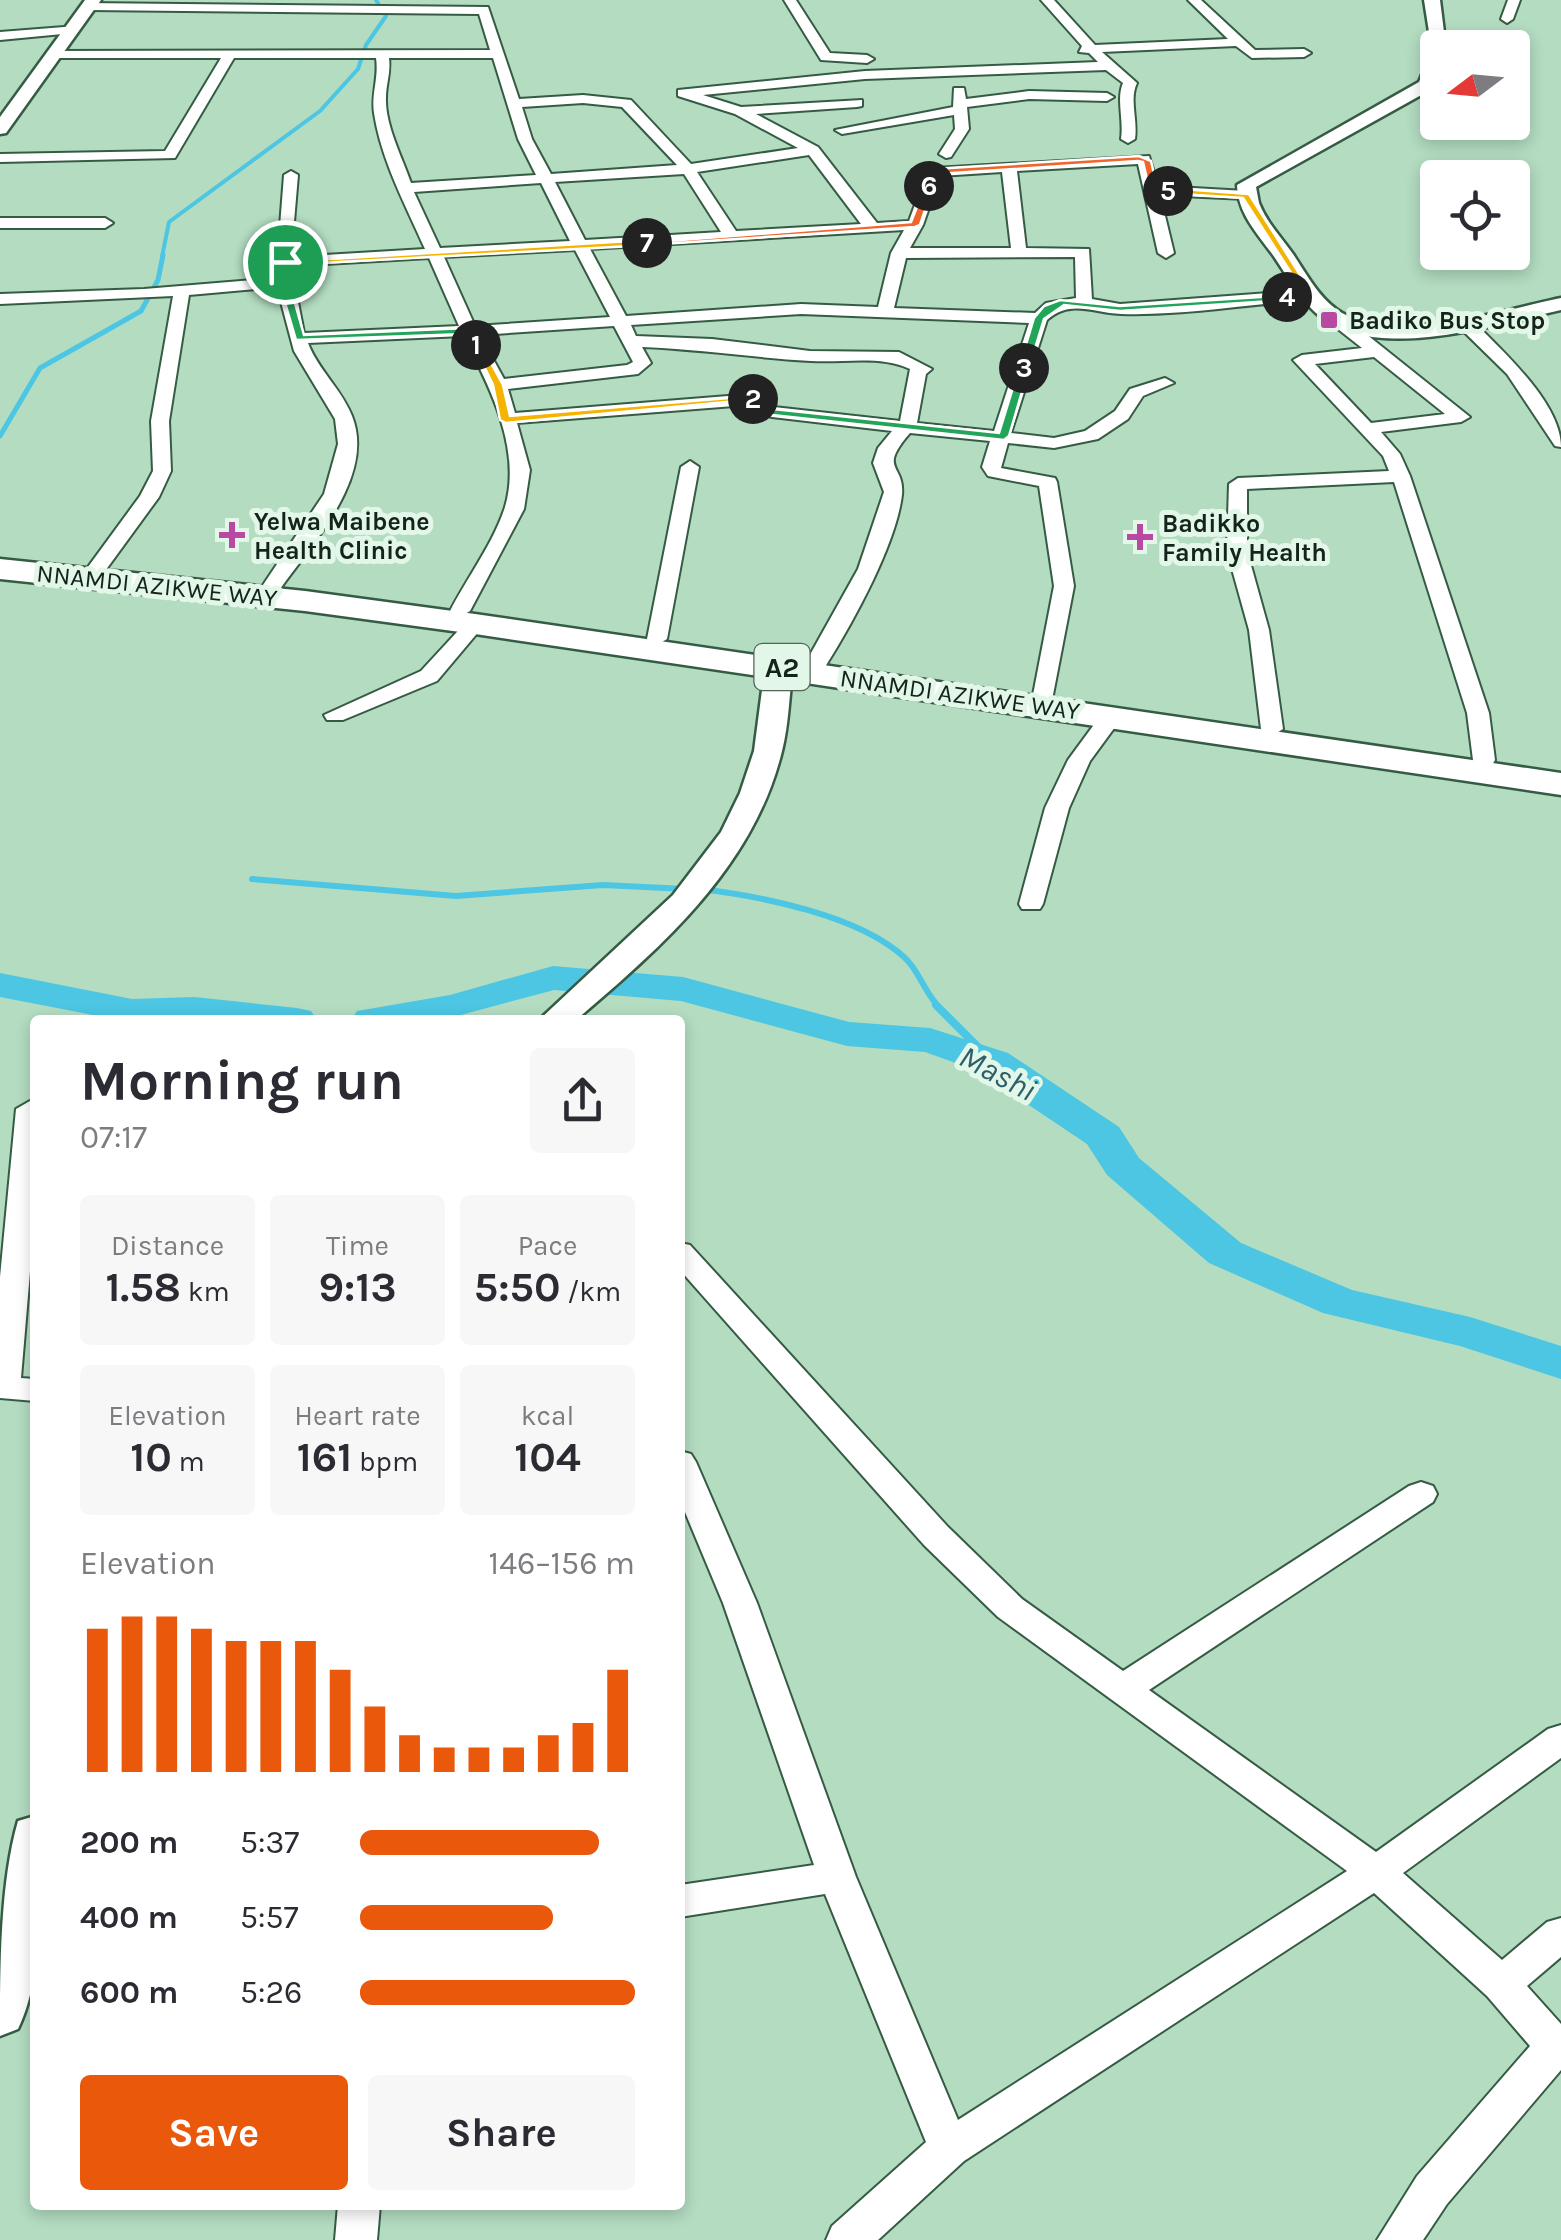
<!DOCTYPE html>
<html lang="en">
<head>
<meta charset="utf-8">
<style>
  :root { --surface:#fff; --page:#f7f7f7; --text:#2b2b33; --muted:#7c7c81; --accent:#ea580c }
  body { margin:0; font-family:Karla,sans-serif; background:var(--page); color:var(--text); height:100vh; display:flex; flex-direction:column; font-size:38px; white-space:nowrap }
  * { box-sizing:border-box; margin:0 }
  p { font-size:32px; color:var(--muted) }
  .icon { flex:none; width:55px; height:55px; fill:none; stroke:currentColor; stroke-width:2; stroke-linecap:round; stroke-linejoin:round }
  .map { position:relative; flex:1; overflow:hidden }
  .drawer { position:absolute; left:30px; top:1015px; width:655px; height:1195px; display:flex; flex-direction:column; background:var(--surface); border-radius:10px; box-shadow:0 5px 15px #0003 }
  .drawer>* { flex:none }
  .needle { width:65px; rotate:254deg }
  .controls { position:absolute; left:1420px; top:30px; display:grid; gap:20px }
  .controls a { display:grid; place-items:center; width:110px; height:110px; border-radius:10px; background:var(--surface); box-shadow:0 5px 15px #0003; font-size:50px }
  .pin { position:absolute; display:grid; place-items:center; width:85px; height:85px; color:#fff; margin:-42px; border:5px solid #fff; border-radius:50%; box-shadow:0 2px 10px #0007 }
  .km { position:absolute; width:50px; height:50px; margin:-25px; border-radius:50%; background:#222; color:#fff; font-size:28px; line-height:50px; text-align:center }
  .round { display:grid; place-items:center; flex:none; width:105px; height:105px; border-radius:10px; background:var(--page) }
  .summary { display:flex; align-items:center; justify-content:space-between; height:170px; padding:0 50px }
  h1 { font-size:55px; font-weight:700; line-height:75px }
  .metrics { display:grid; grid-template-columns:repeat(3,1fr); gap:15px; height:170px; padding:10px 50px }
  .metrics div { display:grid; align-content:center; border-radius:10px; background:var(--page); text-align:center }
  .metrics b { font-size:42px; font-weight:700 }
  .metrics small { font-size:28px; font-weight:400 }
  .metrics p { font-size:28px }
  .chart { height:280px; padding:20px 50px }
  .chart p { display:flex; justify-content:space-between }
  .chart svg { width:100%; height:180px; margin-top:10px; stroke:var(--accent); stroke-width:6 }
  .button { display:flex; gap:20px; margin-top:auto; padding:20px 50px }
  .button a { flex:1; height:115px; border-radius:10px; background:var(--accent); color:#fff; font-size:40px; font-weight:700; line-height:115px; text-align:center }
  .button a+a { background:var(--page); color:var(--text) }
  ul { padding:0 50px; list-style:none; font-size:32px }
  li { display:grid; grid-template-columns:160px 120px 1fr; align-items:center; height:75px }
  li i { height:25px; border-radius:12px; background:var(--accent) }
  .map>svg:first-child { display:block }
</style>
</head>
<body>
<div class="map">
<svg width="1561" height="2240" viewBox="0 0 1561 2240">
  <rect width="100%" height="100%" fill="#b3dcc1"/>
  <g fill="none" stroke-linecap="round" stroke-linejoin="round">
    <path stroke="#4cc6e2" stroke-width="4" d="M162,257L169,222L320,111L358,69L366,45L386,16L376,0"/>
    <path stroke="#4cc6e2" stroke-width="5" d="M0,436L40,368L141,311L158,280L163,255"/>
    <path stroke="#4cc6e2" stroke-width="6" d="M252,879L456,896L603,885L686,889
      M700,889C760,896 858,915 904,957C919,970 924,992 939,1007"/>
    <path stroke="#4cc6e2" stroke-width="8" d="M936,1005L993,1062"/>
    <path fill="#4cc6e2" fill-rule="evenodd" d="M553,966L683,977L849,1022L930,1028L1008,1053L1119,1127L1139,1158L1241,1243L1352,1290L1470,1317L1561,1346V1379L1460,1346L1323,1313L1209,1263L1107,1175L1087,1144L978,1071L925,1052L847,1046L681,1001L554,990L442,1020H351L357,1011L450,995Z
      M0,973L132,999L194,997L297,1008L311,1011L317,1020H119L0,997Z"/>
    <defs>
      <path id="minor" d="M784,0H796L830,53L867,55L874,59L867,63L821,60Z
        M1041,0H1054L1095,45L1228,39L1188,0H1201L1255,50L1304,49L1311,53L1304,57L1252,58L1236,46L1102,52L1137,83C1129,99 1138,120 1135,139L1128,143L1121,139C1124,120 1116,99 1123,83L1106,70L865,79L703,95L741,107L862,100V106L857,107L756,114L818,147L877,223L909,221L927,172L934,168L1149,156L1158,186L1246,191L1253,195L1246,199L1160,195L1174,253L1166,258L1158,253L1138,164L1017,171L1026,248L1089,249L1092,299L1120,304L1311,290L1319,295L1311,300C1250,304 1182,316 1121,314C1094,313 1070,299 1047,320L1011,433L1054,438L1085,431L1115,411L1130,389L1165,378L1174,383L1143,396L1128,419L1098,439L1054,448L1008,443L1001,468L1055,478L1057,482L1074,586L1052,700L1044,702L1033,695L1054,586L1039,486L988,476L982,467L990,441L910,433C877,471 905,463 902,495C896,545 852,624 825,667H809L806,662L858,569L884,492L873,463L878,448L892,431L772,417L751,411L747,405L517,423L530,470L524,509L470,611L460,617L453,615L450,611C467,578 494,542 505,507C522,450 490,386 463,336L308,343C318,370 341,388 352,416C376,476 312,544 280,589H266L263,585L324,494L338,444L335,419L294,351L277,287L189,295L169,421L171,471L159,497L105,571H91L88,567L140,496L153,471L151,421L173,296L0,304V294L144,289L276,278L284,175L291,171L298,175L291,257L425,249C406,206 381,160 374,113C371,94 379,78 376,58H234L175,158L0,162V154L165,151L221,58H54L47,54L49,51L490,50L479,14L88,10L84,3L488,7L519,99L583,95L631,100L691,164L798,148L735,114L678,96V90L865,71L1098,62L1089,53L1079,52L1082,46ZM389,58H493L518,139L536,175L411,183C402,157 385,125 386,98C386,83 391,73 389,58ZM583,103L622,107L677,165L551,174L532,139L522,107ZM809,155L861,224L736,231L697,172ZM1002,172L1011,248H910L923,225L940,176ZM684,174L721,232L585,240L555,182ZM541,183L570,241L440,248L414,192ZM904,230L891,253L878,307L801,304L626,316L590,249ZM575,250L610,317L475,326L444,257ZM1075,257L1076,298L1046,303L1035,313L894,308L906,258ZM429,258L459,326L304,333L291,266ZM801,314L1029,323L994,431L917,423L926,374L932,369L899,352L810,351L712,339L636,336L631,325ZM614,326L633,362L627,365L504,379L480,335ZM642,347C699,349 755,358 811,361C844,363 881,355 910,369L900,421L774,407L753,394L515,413L508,389L638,374L651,363Z
        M1508,0H1520L1513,19L1507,23L1501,19Z
        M77,26L79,29L73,33L0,40V32Z
        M954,88H964L966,99L1029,91L1107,93L1114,97L1107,101L1029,99L967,107L969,129L951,157L946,158L939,154L955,129L954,115L842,134L835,130L953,107Z
        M0,218H105L113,223L105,228H0Z
        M1329,314H1341L1470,417L1461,422L1381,432L1400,454L1410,476L1489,713L1495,760L1492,765H1476L1473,760L1467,713L1394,482L1247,489V551L1269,630L1283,729L1272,736L1261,729L1249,630L1227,551L1229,484L1238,478L1389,471L1383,456L1293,360L1302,355L1362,348L1329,322ZM1374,357L1445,414L1371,423L1315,364Z
        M1457,317H1469C1500,349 1561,402 1561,447L1555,446L1507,374L1457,325Z
        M690,461L699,467L667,639L657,645L647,639L681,467Z
        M475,618L485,624L437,681L343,720H327L324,715L421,671L468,620Z
        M1112,709L1123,716L1090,761L1069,808L1043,904L1040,909H1022L1019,904L1045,808L1068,760L1104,711Z
        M30,1101L35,1102V1213L21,1378L35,1379V1401L0,1398V1277L16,1109Z
        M680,1243L690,1245L948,1527L1022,1599L1123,1671L1409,1486L1421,1482L1433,1486L1437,1494L1433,1502L1149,1690L1376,1852L1548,1729L1561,1725V1758L1403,1873L1502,1960L1547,1922L1561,1918V1957L1527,1986L1561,2024V2070L1447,2204L1423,2240H1377L1417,2176L1530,2046L1487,1996L1374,1893L964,2161L878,2240H826L832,2226L926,2142L825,1894L680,1917V1885L814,1865L723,1603L680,1500V1451L691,1454L696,1462L757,1603L856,1877L958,2120L1347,1871L998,1617L924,1545L680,1270Z
        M338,2205H380L377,2240H335Z"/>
      <path id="tertiary" d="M85,0H101L6,133L0,134V117Z
        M1424,0H1440L1446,48H1438V77L1432,89L1256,187L1259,203C1267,223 1281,237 1293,254C1307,275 1320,300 1342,313C1398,345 1502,310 1561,298V310C1496,324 1381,362 1322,318C1302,303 1289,279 1275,258C1259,235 1238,215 1237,185L1419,82L1432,51Z
        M779,659L793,667C789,695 789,724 782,751C754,866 663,946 576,1020H539L673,895L721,832L740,793L754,751L765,667Z
        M35,1816C35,1883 48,1967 18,2029L0,2036C0,1968 0,1883 18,1821Z"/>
      <path id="trunk" d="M0,559L305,591L475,614L1561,773V795L475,634L305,611L0,579Z"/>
    </defs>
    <use href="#minor" stroke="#365b44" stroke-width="4"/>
    <use href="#tertiary" stroke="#365b44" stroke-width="5"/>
    <use href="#trunk" stroke="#365b44" stroke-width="5"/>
    <use href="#minor" fill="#fff" fill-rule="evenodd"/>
    <use href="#tertiary" fill="#fff" fill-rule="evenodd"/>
    <use href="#trunk" fill="#fff" fill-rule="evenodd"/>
  </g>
  <path fill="#22a559" stroke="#fff" stroke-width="2.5" d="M285,259L289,262V282L304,335L468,328L481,345L473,347L465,334L296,340L279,282L280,262Z"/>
  <path fill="#f5b400" stroke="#fff" stroke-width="2.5" d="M473,343H480L503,385L510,416L753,396L758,399L506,423L500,420L493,385Z"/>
  <path fill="#22a559" stroke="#fff" stroke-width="2.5" d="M1024,365L1029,368L1009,436L1004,440L772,415L753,409L748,399L757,397L761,405L773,409L999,433L1019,368Z"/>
  <path fill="#22a559" stroke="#fff" stroke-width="2.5" d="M1290,295L1287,300L1120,311L1064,305L1044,319L1029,368L1024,371L1019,368L1034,318L1044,306L1060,300L1120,306Z"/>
  <path fill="#f5b400" stroke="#fff" stroke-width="2.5" d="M1168,188L1249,194L1314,297L1284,299V295L1304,293L1243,198L1164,193Z"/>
  <path fill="#f0652b" stroke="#fff" stroke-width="2.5" d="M1139,156L1151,161L1157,187L1171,189V193L1150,192L1143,162L1138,161L938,174L932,188L925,186L934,169Z"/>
  <path fill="#f0652b" stroke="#fff" stroke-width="2.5" d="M926,184L933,186L920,225L915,227L647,245L642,243L911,222Z"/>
  <path fill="#f5b400" stroke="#fff" stroke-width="2.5" d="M647,240L650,245L285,265L280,262Z"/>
  <g fill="#b948a3" stroke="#e3f7e9" stroke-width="4">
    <rect x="1319" y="310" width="20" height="20" rx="5"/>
    <path d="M227 520h10v10h10v10h-10v10h-10v-10h-10v-10h10z"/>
    <path d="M1135 522h10v10h10v10h-10v10h-10v-10h-10v-10h10z"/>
  </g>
  <g text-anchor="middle" stroke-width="10" stroke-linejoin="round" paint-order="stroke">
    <g font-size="25" font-weight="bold" fill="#14241a" stroke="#e3f7e9" text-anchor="start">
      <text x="1349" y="329">Badiko Bus Stop</text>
      <text x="254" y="530">Yelwa Maibene<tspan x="254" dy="29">Health Clinic</tspan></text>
      <text x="1162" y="532">Badikko<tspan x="1162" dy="29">Family Health</tspan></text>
    </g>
    <g font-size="25" fill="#14241a" stroke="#e3f7e9">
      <text transform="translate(157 585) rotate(6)" y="9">NNAMDI AZIKWE WAY</text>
      <text transform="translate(960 694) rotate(8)" y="9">NNAMDI AZIKWE WAY</text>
    </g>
    <rect fill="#e3f7e9" stroke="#526358" stroke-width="2.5" x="754.5" y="644" width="55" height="46" rx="8"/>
    <g font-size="28" font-weight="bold" fill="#14241a">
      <text x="782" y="677">A2</text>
    </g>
    <g font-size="32" font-style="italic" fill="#2d5f6b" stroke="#e3f7e9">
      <text transform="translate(998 1073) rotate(28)" y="11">Mashi</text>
    </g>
  </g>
</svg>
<div class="controls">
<a><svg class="needle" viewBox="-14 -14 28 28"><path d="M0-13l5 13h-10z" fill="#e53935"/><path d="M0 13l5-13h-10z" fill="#7c7c81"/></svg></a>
<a><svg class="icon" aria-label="locate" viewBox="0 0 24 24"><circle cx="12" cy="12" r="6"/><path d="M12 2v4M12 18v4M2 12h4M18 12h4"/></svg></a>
</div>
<div class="pin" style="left:285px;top:262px;background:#1e9e55"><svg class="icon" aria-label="arrive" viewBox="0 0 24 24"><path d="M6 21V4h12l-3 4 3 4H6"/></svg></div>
<b class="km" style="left:476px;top:345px">1</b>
<b class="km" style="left:753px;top:399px">2</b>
<b class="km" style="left:1024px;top:368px">3</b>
<b class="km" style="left:1287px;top:297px">4</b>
<b class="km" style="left:1168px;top:191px">5</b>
<b class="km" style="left:929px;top:186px">6</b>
<b class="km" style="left:647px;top:243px">7</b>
<section class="drawer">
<div class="summary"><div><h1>Morning run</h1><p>07:17</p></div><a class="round"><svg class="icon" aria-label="share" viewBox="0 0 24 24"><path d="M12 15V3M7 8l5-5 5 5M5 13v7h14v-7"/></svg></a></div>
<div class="metrics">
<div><p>Distance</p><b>1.58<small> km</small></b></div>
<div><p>Time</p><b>9:13</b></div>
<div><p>Pace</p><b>5:50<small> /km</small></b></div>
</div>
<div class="metrics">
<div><p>Elevation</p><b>10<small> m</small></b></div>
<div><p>Heart rate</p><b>161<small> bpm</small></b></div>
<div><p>kcal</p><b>104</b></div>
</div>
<div class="chart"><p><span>Elevation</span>146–156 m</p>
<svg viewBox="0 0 160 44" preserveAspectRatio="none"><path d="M5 44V9M15 44V6M25 44V6M35 44V9M45 44V12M55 44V12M65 44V12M75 44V19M85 44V28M95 44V35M105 44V38M115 44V38M125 44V38M135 44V35M145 44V32M155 44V19"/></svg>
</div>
<ul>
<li><b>200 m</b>5:37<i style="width:87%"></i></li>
<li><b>400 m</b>5:57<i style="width:70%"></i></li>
<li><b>600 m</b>5:26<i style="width:100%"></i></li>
</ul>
<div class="button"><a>Save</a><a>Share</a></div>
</section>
</div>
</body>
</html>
